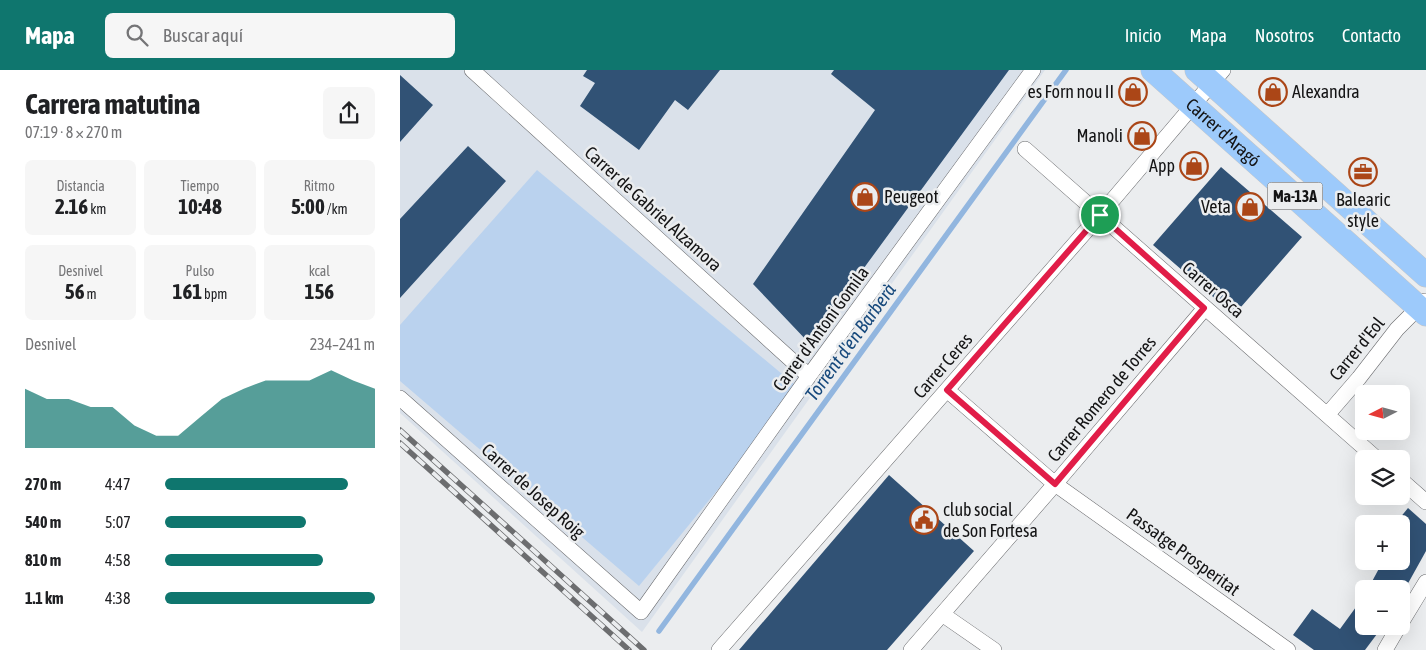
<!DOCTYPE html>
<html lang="es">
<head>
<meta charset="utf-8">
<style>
  :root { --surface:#fff; --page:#f6f6f6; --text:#202124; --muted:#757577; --accent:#0f766e }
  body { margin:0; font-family:"Asap Condensed",sans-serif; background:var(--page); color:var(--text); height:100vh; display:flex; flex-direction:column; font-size:19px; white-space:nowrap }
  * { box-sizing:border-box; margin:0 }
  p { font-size:16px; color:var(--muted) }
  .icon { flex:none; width:28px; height:28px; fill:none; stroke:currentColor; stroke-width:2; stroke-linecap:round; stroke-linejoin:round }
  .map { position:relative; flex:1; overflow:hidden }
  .side { display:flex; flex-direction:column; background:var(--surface); width:400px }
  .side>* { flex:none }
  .needle { width:32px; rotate:264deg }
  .tools { position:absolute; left:955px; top:315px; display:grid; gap:10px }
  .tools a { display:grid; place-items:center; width:55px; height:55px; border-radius:8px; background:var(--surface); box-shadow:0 5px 20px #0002; font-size:25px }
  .pin { position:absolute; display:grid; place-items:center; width:42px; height:42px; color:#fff; margin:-21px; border:2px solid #fff; border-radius:50%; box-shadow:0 1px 5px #0007 }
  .round { display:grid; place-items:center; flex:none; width:52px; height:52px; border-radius:8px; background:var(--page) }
  .headline { display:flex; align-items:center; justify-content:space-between; height:85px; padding:0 25px }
  h1 { font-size:28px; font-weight:700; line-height:38px }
  .stats { display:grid; grid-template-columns:repeat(3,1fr); gap:8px; height:85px; padding:5px 25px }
  .stats div { display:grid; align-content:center; border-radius:8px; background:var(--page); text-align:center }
  .stats b { font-size:21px; font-weight:700 }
  .stats small { font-size:14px; font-weight:400 }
  .stats p { font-size:14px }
  .chart { height:140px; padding:10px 25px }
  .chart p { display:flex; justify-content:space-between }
  .chart svg { width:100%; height:90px; margin-top:5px; fill:var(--accent); opacity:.7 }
  ul { padding:0 25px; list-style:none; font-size:16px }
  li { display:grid; grid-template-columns:80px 60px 1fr; align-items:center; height:38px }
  li i { height:12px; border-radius:6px; background:var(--accent) }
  header { display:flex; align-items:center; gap:30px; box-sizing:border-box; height:70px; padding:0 25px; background:var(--accent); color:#fff }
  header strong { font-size:24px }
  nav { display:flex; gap:28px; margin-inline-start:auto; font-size:18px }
  .search { width:350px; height:45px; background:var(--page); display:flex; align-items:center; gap:12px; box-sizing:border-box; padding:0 18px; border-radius:8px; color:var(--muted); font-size:19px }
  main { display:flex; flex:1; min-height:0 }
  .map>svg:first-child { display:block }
</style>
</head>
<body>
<header>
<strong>Mapa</strong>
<div class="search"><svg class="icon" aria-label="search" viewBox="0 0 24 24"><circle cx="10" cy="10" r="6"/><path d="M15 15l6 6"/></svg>Buscar aquí</div>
<nav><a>Inicio</a><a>Mapa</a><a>Nosotros</a><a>Contacto</a></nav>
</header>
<main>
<section class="side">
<div class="headline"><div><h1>Carrera matutina</h1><p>07:19 · 8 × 270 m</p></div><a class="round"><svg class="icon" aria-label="share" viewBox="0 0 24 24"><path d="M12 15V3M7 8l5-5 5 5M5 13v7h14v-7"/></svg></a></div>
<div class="stats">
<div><p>Distancia</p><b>2.16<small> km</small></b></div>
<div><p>Tiempo</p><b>10:48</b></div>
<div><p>Ritmo</p><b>5:00<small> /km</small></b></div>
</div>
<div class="stats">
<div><p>Desnivel</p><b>56<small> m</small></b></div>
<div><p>Pulso</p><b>161<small> bpm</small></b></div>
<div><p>kcal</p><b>156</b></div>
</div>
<div class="chart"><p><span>Desnivel</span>234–241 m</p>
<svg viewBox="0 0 160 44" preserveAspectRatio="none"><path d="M0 44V15L10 20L20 20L30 24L40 24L50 33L60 38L70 38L80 29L90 20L100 15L110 11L120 11L130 11L140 6L150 11L160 15V44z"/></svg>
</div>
<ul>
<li><b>270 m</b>4:47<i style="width:87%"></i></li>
<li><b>540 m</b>5:07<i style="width:67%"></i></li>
<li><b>810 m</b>4:58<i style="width:75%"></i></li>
<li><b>1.1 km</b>4:38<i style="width:100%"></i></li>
</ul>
</section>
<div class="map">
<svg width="1026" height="580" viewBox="0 0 1026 580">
  <rect width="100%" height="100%" fill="#ebedef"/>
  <path fill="#dae1ea" d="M0,0H645L242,562L0,343Z"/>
  <path fill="#bad2ee" d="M137,100L400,319L239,516L0,311V255Z"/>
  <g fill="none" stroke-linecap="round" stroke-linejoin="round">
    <path stroke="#92b6df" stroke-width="5.5" d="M259,561L666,0"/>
  </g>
  <path fill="#315275" d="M187,0H320L288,40L275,30L239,80L180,36L195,13L183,6Z
    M434,0H609L409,273L353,214L475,40L431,4Z
    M0,5L33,35L0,72Z
    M68,76L106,111L0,228V149Z
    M821,97L902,167L834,245L753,175Z
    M489,405L574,481L487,580H339Z
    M1008,438L1026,454V481L1001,526V519H968L983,491H1001V454H995Z
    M964,526V556H983L965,580H914L893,565L912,539L940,559Z"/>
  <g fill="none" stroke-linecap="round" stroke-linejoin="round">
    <defs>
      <path id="minor" d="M72,0L409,306
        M625,79L977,389
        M547,320L655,414L888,580
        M0,328L241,542L409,306L633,0
        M927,345L959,308L997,259L1025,231
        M1001,410L1026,432
        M542,544L594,580
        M1001,553L1026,512
        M319,580L700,145L823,0
        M511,580L655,414L805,238
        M985,580L999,556"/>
      <g id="primary">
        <path id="s1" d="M753,0L1026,244"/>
        <path d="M797,0L1026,205"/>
      </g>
    </defs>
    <use href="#minor" stroke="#6a6b6e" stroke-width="16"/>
    <use href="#primary" stroke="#c7c7c7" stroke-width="25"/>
    <use href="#minor" stroke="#fff" stroke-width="15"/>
    <use href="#primary" stroke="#9dcafb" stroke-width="24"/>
    <defs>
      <path id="rail" d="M0,360L244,580
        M0,373L229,580"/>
    </defs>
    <use href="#rail" stroke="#6c6d6f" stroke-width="5.5"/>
    <use href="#rail" stroke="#ebedef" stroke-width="4" stroke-dasharray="11" stroke-linecap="butt"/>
  </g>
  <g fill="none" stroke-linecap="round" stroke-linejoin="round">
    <defs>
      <path id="route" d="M700,145L804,238L655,414L547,320Z"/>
    </defs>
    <use href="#route" stroke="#fff" stroke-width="10"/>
    <use href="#route" stroke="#e11d48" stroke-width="6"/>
  </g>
  <defs>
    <symbol id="shop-ring" viewBox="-11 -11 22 22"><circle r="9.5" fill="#ebedef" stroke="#ab4617" stroke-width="1.5"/><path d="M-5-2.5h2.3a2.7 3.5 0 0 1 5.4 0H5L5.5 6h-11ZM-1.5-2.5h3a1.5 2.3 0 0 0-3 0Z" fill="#ab4617"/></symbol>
    <symbol id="office-ring" viewBox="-11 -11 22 22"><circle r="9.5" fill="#ebedef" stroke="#ab4617" stroke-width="1.5"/><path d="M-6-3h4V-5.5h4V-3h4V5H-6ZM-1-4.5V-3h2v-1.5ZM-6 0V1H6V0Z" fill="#ab4617"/></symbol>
    <symbol id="civic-ring" viewBox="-11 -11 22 22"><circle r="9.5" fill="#ebedef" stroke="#ab4617" stroke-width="1.5"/><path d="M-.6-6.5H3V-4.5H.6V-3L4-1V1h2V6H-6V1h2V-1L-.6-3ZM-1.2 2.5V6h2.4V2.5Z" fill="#ab4617"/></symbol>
  </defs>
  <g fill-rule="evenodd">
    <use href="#shop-ring" x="717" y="6" width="32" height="32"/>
    <use href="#shop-ring" x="857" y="6" width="32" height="32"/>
    <use href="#shop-ring" x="726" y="50" width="32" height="32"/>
    <use href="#shop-ring" x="778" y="80" width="32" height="32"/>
    <use href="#office-ring" x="947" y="86" width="32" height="32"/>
    <use href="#shop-ring" x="449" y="111" width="32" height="32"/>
    <use href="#shop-ring" x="834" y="121" width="32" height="32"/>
    <use href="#civic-ring" x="508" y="434" width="32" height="32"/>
  </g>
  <g text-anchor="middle" stroke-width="5" stroke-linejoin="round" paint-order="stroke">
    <rect fill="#ebedef" stroke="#545556" stroke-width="1" x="867.5" y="112.5" width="55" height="27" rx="4"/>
    <g font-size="16" font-weight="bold" fill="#141415">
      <text x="895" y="132">Ma-13A</text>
    </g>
    <g font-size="18" fill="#141415" stroke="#ebedef" text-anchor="end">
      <text x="714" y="28">es Forn nou II</text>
      <text x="892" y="28" text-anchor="start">Alexandra</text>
      <text x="723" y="72">Manoli</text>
      <text x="775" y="102">App</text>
      <text x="484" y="133" text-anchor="start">Peugeot</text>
      <text x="963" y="136" text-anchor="middle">Balearic<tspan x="963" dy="21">style</tspan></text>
      <text x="831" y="143">Veta</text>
      <text x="543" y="446" text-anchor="start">club social<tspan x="543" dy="21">de Son Fortesa</tspan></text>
    </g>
    <g font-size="18" fill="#141415" stroke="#ebedef">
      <text dy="6" stroke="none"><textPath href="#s1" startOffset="94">Carrer d'Aragó</textPath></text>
      <text transform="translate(253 139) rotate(42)" y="6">Carrer de Gabriel Alzamora</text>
      <text transform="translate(813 220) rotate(41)" y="6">Carrer Osca</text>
      <text transform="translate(421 259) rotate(-54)" y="6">Carrer d'Antoni Gomila</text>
      <text transform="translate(957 279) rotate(-51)" y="6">Carrer d'Eol</text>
      <text transform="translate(543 296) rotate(-49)" y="6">Carrer Ceres</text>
      <text transform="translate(702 329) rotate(-50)" y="6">Carrer Romero de Torres</text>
      <text transform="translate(133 421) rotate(42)" y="6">Carrer de Josep Roig</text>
      <text transform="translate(783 482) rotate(36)" y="6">Passatge Prosperitat</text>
    </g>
    <g font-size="19" font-style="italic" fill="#17497c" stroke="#ebedef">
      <text transform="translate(450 272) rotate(-54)" y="7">Torrent d'en Barberà</text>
    </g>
  </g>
</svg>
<div class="tools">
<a><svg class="needle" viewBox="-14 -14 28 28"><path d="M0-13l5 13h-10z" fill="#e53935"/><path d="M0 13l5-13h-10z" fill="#757577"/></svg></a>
<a><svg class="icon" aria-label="layers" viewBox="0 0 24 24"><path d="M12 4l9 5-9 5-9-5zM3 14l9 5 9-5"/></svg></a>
<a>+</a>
<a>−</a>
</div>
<div class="pin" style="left:700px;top:145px;background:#1e9e55"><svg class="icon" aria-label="arrive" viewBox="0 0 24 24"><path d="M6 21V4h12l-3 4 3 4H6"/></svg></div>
</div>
</main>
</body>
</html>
